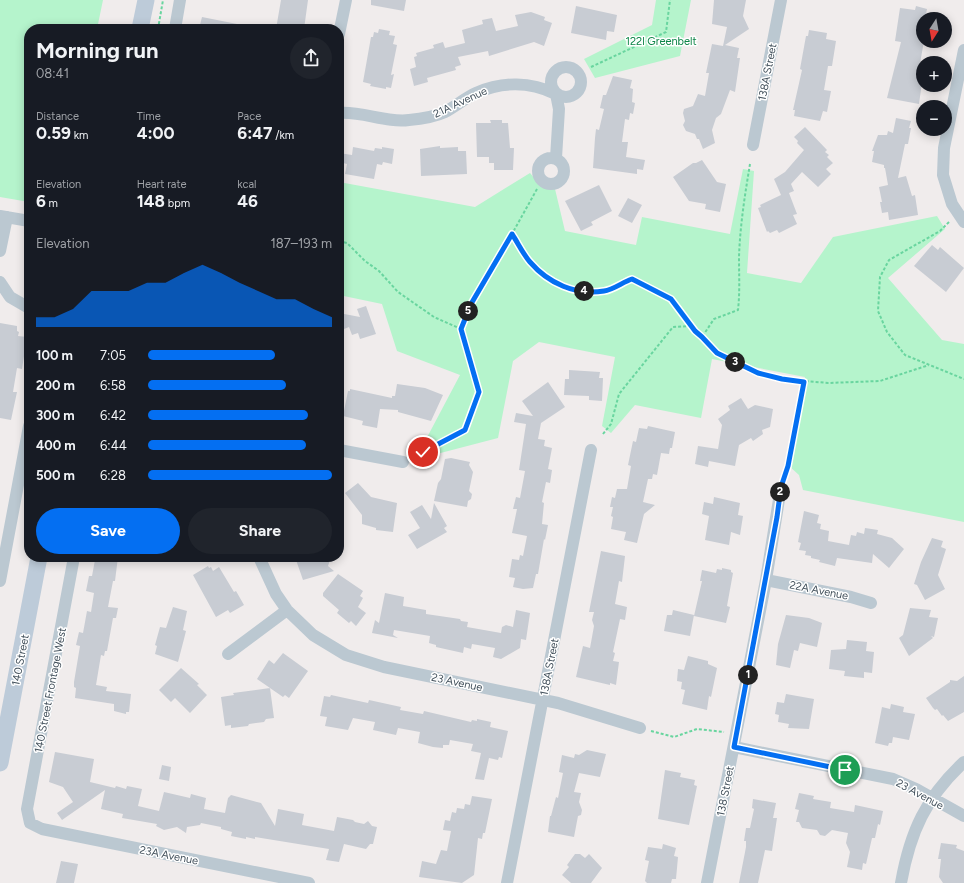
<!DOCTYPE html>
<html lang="en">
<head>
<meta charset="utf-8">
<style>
  :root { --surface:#171b24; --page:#20242c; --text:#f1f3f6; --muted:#9ea1a6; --accent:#046ff2 }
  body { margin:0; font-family:Figtree,sans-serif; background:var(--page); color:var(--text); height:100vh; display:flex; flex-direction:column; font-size:15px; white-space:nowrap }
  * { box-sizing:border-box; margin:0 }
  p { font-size:13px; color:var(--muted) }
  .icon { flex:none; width:22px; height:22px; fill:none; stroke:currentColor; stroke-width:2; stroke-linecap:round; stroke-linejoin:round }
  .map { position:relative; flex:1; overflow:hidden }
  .sheet { position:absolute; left:24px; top:24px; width:320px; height:538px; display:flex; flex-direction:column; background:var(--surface); border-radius:16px; box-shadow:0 2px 10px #0003 }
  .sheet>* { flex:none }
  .needle { width:26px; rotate:191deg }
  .tools { position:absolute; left:916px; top:12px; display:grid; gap:8px }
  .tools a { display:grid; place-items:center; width:36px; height:36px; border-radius:50%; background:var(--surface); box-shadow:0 2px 10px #0003; font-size:20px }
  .pin { position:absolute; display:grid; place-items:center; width:34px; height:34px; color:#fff; margin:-17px; border:2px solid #fff; border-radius:50%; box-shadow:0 1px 4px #0007 }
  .km { position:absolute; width:20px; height:20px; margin:-10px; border-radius:50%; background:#222; color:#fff; font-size:11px; line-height:20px; text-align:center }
  .round { display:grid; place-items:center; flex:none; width:42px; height:42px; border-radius:21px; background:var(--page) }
  .headline { display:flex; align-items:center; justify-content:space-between; height:68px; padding:0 12px }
  h1 { font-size:22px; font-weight:700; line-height:30px }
  .stats { display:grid; grid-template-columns:repeat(3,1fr); gap:6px; height:68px; padding:4px 12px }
  .stats div { display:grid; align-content:center }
  .stats b { font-size:17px; font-weight:700 }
  .stats small { font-size:11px; font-weight:400 }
  .stats p { font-size:11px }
  .chart { height:112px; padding:8px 12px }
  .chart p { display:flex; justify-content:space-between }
  .chart svg { width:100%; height:72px; margin-top:4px; fill:var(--accent); opacity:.7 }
  .cta { display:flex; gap:8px; margin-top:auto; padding:8px 12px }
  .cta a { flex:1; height:46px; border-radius:24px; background:var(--accent); color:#fff; font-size:16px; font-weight:700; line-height:46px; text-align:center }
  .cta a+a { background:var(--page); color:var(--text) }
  ul { padding:0 12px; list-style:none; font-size:13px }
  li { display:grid; grid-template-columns:64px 48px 1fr; align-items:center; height:30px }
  li i { height:10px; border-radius:5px; background:var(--accent) }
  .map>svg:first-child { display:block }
</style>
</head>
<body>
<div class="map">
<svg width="964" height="883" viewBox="0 0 964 883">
  <rect width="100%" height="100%" fill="#f0ecec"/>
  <path fill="#b5f4cc" d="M0,0H103L97,29H29V202L0,197Z
    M656,0H691L680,56L595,78L584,59L652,25Z
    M743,169L754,171L747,273L801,283L833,237L937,216L945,229L888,278L942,340L964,344V522L803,490L799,475L789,466L805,377L712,359L701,418L635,405L611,433L602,426L615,357L539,342L513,361L498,438L429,456L423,445L460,375L397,351L382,304L339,295V182L475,207L530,173L540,185L555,189L565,231L636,245L642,217L730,234Z"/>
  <path fill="#c8ccd3" d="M281,0H308L304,29H276Z
    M371,0H406L404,11L371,5Z
    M714,0H746L743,16L749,29L725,45L739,48L737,58H740L735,92L730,90L721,114L716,118L712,130L715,143L703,149L699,139H697L695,134L686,131L683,125L685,121L683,113L684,109L693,106L698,94L705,96L709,73H706L712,44L723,46L727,27L712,24Z
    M576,6L617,15L614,32L607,31L606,40L571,33Z
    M916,6L927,9L925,19H923V41H924L919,69L923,70V75L919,104L887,98L901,42L895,41L900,8L915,10Z
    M531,12L545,17L544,20L552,23L544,46L534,42L489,56L488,51L458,57L461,65L455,67L456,70L427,78L428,82L414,86L410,69L416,67L414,57L417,56L416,53L434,48L433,45L443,42L445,48L465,43L462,30L483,24L482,20L492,18L496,31L518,26L515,15Z
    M202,17L237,24V29H199Z
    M379,29L390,31L389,35L395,36L393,44L397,45L391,75L394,74L391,88L386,87V89L370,86L371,84L363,82L371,37H373L374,32L378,33Z
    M809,30L827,33L826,39L836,41L832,66H828L824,90L831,91L827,112L823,111L820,121L794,116L795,110H793L802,70L800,69L806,36H808Z
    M613,76L632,80L630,88L633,89L632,102L635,103L633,114L630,113L629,120L625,119L622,142H628L626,157L645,160L643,170L637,169V174L593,168L595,138L596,129L599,130L604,109L600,108L603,95H606Z
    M896,118L911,121L909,128H911L908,144H905L898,178L906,176L912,196L915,195L918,215L889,220L888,212L882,213L880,202H882L879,187L888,185L885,168H884V165L872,162L874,151H872L878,135H887L888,131L893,133Z
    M490,120H502V123H508L510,148H514L513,170H494V163H489V157H477L476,123H491Z
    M805,127L827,150L825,152L829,155L827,157L833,163L826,169L831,174L818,187L802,172L791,184L794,191L789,193L797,214L793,215L797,224L779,233L777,230L770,233L768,231L767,232L758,208L761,207L760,205L781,195L774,179L785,172L804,150L797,143L798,141L794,137Z
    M440,146V148L458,147V151H466L467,174L421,176L420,149Z
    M353,147L374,151L375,148L382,149V147L394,149L392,164L383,162L382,165L377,164L374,179L345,174L347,164L339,162V153L352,155Z
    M702,160L717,182L726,184L720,212L705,209L706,204L689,201L673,177L693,163H696Z
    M599,185L612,211L591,222L593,225L581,231L565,201Z
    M628,198L642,205L632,223L618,216Z
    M932,245L938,250L940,247L964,268L946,292L914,266Z
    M366,306L376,334L360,339L358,333L352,335L349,327L339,331V313L360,317L357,309Z
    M0,323L17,326V331L19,332L18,336L27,337L22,369L17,368L13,392H17L11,420L0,418Z
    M569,370L600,372L599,378H603L602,401L589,400V396L564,395L565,379H569Z
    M548,382L565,407L541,423L538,439L545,440L544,446L552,448L548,469L552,470L550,483L546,482L542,502L544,503L542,524L548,525L545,540L544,539L538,574H536L533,588L523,589L513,587L515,578L509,577L512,559L519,560L520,555L523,556L527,536L512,533L517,509H513L516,497L520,498L525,471L519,470L526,424L514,422L516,413L533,416L522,401Z
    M397,384L425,388L443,395L431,421L398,412V410L380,409L377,428L362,425L363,421L343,416L348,391H350V389L392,398V396H395Z
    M741,398L748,409L755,405L773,409L770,427L762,430L763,434L753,441L751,438L739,445L735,466L709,461L708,467L695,464L698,446L718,449L722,425L718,419L730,410L728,406Z
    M648,426L675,432L672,448H670L669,454L661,453L657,475L653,474L652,479H648L643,502L655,505L644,514L637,543L624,540L626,532L611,529L613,517L611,516L613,507H610L612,497L615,498L617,489H627L631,466L628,465L633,441L636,442L639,428L647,429Z
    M451,458L470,462L469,465L473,472L469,491L472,494L471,499L468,501L467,507L434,501L438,483L441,479L445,459Z
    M358,483L371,497L397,503L393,532L376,530V528L362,524V515L345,493Z
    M714,497L740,503L738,515L743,516L740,535L731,532L729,545L705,540L709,516L702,514L704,502L713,504Z
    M434,503L447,526L444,528L447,532L417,549L408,535L420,528L410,512L422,505L431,519Z
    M804,511L819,515L817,523L821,524L820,529L829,531L828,541L849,545L851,535L856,536L857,532L864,534L865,528L878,530L877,534L892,538L904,549L889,568L873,554L872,563L837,558L835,566L819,562L820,560L811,558V556L805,555L806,551L799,550L801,543L798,542Z
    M932,538L943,541L941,547L946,549L938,575L945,589L925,600L917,585L914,584L921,562Z
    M601,551L625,556L622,582L619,581L615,604L627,607L625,620L620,619L613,652L615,653L613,661L619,662L616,685L610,683V685L576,677L583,646L590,648L594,626L592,620L594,612H589Z
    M98,557H118L115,581H113L108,607L118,608L116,618H113L107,651H105L104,656L101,655L96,685L107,687L106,691L131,694L129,712H126V714L114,711V704L75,698L76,688L74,687V682L80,646L76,645L79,632L83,633L87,611L91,612L94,593L86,591L89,576H92L95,560H97Z
    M295,557H331L328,566L334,571L303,580Z
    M208,566L209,568L211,567L213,571L219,567L234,592L236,591L244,605L230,613L228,610L216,617L193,575Z
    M722,568L731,570V572L733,573L727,606L730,607L726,623L694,616L702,581H700L702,570L716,573L717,569L722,570Z
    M338,574L363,591L360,596L363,598L358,607L366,613L356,626L351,621L349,623L337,613L339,610L323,596V593Z
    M385,593L404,597L403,606L426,610V614L460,619L461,621L468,622L467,627L501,633L502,627L506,625L513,627L516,610L530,613L526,640L521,639L520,648L501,659L493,657L495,648L472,644L471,649L464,647L463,653L436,647V645L429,643L430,636L394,630L393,635L398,638L372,633L375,620L379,623Z
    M173,607L187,611L183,630L186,631L184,639L178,662L155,654L157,646L155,645L160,627L166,628Z
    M910,608L931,610L929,617L938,618L934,637L931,636L933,638L909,656L899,638L903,635Z
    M673,610L694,615L690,636L664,631L667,615H672Z
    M786,615L809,618L822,623L817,647L800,643L798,651L794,650L790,668L776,665L778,644Z
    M847,640L867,642L866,651L874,652L872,673L864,672V678L844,676L845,671L829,669L831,650L846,649Z
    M283,653L308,671L289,698L285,695L283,697L257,679L269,660L274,664Z
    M688,656L708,661V664L717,668L711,697L709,696L707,710L682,704L685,690L681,689L682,682L677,681L678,669L684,670Z
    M181,668L199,684L197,685L207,695L190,713L175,698L171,702L159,690Z
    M964,676V712L948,721L943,715L942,716L937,709L935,710L933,708L926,698L950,682V680L957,681Z
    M270,688L274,718L266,719L264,722L249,724L248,726L231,728V725L225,726L221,697L234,695L233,693Z
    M786,694L814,699L809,729L788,728L789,724L778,722L779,715L775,714L777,702L784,703Z
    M331,695L368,703L369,700L401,707L400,710L423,714L424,711L471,722L472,720L477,721V719L491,722L490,727L508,731L502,758L499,757L498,760L489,758L484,780L475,779L481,753L471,751L473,744L450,740L449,745H443V748L433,747L418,743L420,732L398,728L396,735L373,730L375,722L353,718L348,730L325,726L327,717L320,716L324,696L330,697Z
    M891,704L904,707L903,712L915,714L909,740L893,737L892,743H889L888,746L875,743L882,707L890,709Z
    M587,750L606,754L600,777L579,773L574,792L581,793L579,802L582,810L581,815L578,816L574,837L548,832L550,816H551L556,797L558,798L563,773L559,772L562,755L574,758L575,754L579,755Z
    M55,752L94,759L90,782L115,788L116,786L126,789L127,786L142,789L138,806L159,811L164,792L190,798L191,794L206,798L204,809L225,813L228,798L231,795L261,803L275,826L278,809L304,814L302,825L334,831L337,817L353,820L355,822L364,824L368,821L372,826L377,827L373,844H370L366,849L344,844L339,862L326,860L329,849L255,837V839L246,837V839L231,836L232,832L221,829V827L201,823L200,825L187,827L186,833L177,827L164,830L156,826L157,824L122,818L123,814L101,809L105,790L62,820L57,813L73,802L63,787L49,782Z
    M162,765L171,767L169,781L159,779Z
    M665,770L681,773L680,777L695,780L694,785L697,786L689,825L658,819Z
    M799,793L814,796L813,799L831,802L830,808L854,812L855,805L883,811L880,825L878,824L875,838H872L866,864L863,863L862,870L847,867L850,852L846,843L848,833L832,830L825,836L820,835L817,830L802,828L799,822H796L799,810L795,809Z
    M472,796L492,799L485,833H483L482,839L478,838L474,875L462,883L419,877L422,861L436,864L441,850L447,851L451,831L443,830L445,820L450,821L452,812L456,813L457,808L464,809L465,804L470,805Z
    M753,799L776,803L773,818H777L772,851L765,850L758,883H739L746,847V841H744L746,828H750L754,809L752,808Z
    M941,843L957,845L956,848L964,851V883H943L939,877L941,859H938Z
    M663,844L676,848L674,856L678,857L676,879H672L671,883H647L645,881L649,861L645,860L648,847L662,849Z
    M575,854H580L585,858L589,854L602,868L591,883H571L562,875L569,867L567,865Z
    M61,861L78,864L74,883H56Z"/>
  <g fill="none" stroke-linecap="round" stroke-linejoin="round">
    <path stroke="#69d59f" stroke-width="2" stroke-dasharray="3 2" stroke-linecap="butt" d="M158,29L163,0
      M591,67L666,32L670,0
      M750,164C745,194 740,226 739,257C739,275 740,292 738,310L714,319L702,337L717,353L758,373L782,379L828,383L880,381L929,365
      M537,189L512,234L530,262L553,281L572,290L605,291L632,279C644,283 661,290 671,298C682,308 687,326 702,337
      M949,222L940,231L889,260L880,277L878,311L887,332L905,355L964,379
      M339,241L347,243L365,261L379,271L398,292L434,317L461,329
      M603,434L611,424L619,394L673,327L690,326
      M423,452L465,431L479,392L461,329L471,304L512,234
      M785,476L789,466L805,382
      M651,731L674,737L697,729L724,732"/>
    <path stroke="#bbc8d1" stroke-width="12" d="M175,29L180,0
      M339,34L346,0
      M964,50L944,148L943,175L952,204L964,222
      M551 82a15 15 0 1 1 30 0a15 15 0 1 1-30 0Z
      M339,113C362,111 386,123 409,120C421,119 434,117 445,112C456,106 465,98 476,93C503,81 531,82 556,94L559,109L556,158
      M753,145L781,0
      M538 171a13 13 0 1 1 26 0a13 13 0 1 1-26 0Z
      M0,216L29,221
      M0,251L7,217
      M0,282L10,297L29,308
      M339,450L403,462
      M74,557L27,809L30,823L42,829L309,883
      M259,557L276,594L287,610L313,635L346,655L384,667L558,703L640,728
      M766,580L851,597L871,603
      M0,581L29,426
      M228,654L287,610
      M734,747L893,779L916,789L964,816
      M507,883L591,450
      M707,883L766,580L781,487
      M901,883C910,832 926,797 964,762"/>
    <path stroke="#bdcbd9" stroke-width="17" d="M140,29L146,0
      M0,763L39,557"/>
  </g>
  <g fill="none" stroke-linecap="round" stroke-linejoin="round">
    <defs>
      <path id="route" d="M423,452L465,430L479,392L461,329L471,304L512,234C518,243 523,254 530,262C548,283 576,296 604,291C613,290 623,282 632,279L671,299L695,331L702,337L717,353L758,373L782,379L804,382L788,466L781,487L777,517L734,747L845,770"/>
    </defs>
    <use href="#route" stroke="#fff" stroke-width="8"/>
    <use href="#route" stroke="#046ff2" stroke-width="5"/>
  </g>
  <g text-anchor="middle" stroke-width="3" stroke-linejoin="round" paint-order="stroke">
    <g font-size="11" fill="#0c8547" stroke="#fff">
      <text x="661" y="45">122l Greenbelt</text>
    </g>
    <g font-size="11" fill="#43515c" stroke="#fff">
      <text transform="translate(767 72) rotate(-79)" y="4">138A Street</text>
      <text transform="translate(460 102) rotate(-25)" y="4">21A Avenue</text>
      <text transform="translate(819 590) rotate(11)" y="4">22A Avenue</text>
      <text transform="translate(20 660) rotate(-79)" y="4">140 Street</text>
      <text transform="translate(549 667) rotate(-79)" y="4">138A Street</text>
      <text transform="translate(457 682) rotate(12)" y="4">23 Avenue</text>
      <text transform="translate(50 690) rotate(-79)" y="4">140 Street Frontage West</text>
      <text transform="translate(725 791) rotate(-79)" y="4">138 Street</text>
      <text transform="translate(920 794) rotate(28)" y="4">23 Avenue</text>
      <text transform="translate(169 855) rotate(11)" y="4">23A Avenue</text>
    </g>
  </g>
</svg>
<div class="tools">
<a><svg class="needle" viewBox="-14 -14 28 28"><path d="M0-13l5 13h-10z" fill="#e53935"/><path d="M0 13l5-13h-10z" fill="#9ea1a6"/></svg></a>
<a>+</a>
<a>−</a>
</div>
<div class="pin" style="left:845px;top:770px;background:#1e9e55"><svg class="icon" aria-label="arrive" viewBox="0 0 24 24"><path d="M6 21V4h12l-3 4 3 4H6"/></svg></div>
<div class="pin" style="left:423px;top:452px;background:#d93025"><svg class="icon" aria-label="check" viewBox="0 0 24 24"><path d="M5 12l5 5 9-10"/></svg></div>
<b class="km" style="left:748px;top:675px">1</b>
<b class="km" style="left:780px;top:492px">2</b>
<b class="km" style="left:735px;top:362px">3</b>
<b class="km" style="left:584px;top:291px">4</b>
<b class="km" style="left:468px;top:311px">5</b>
<section class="sheet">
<div class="headline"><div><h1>Morning run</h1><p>08:41</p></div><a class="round"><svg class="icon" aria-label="share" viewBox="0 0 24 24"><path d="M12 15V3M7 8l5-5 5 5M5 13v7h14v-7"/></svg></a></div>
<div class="stats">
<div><p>Distance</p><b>0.59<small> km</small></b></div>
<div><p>Time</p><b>4:00</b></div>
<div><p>Pace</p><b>6:47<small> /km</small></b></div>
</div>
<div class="stats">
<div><p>Elevation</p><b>6<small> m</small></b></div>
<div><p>Heart rate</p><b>148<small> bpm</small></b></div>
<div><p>kcal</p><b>46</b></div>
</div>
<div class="chart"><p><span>Elevation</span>187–193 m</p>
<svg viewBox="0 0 160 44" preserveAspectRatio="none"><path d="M0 44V38L10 38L20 33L30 22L40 22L50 22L60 17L70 17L80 11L90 6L100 11L110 17L120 22L130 27L140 27L150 33L160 38V44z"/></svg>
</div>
<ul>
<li><b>100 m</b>7:05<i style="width:69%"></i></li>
<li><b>200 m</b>6:58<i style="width:75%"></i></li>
<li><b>300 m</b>6:42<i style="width:87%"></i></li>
<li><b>400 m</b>6:44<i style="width:86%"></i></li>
<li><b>500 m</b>6:28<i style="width:100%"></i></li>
</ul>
<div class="cta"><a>Save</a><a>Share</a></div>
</section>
</div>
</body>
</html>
